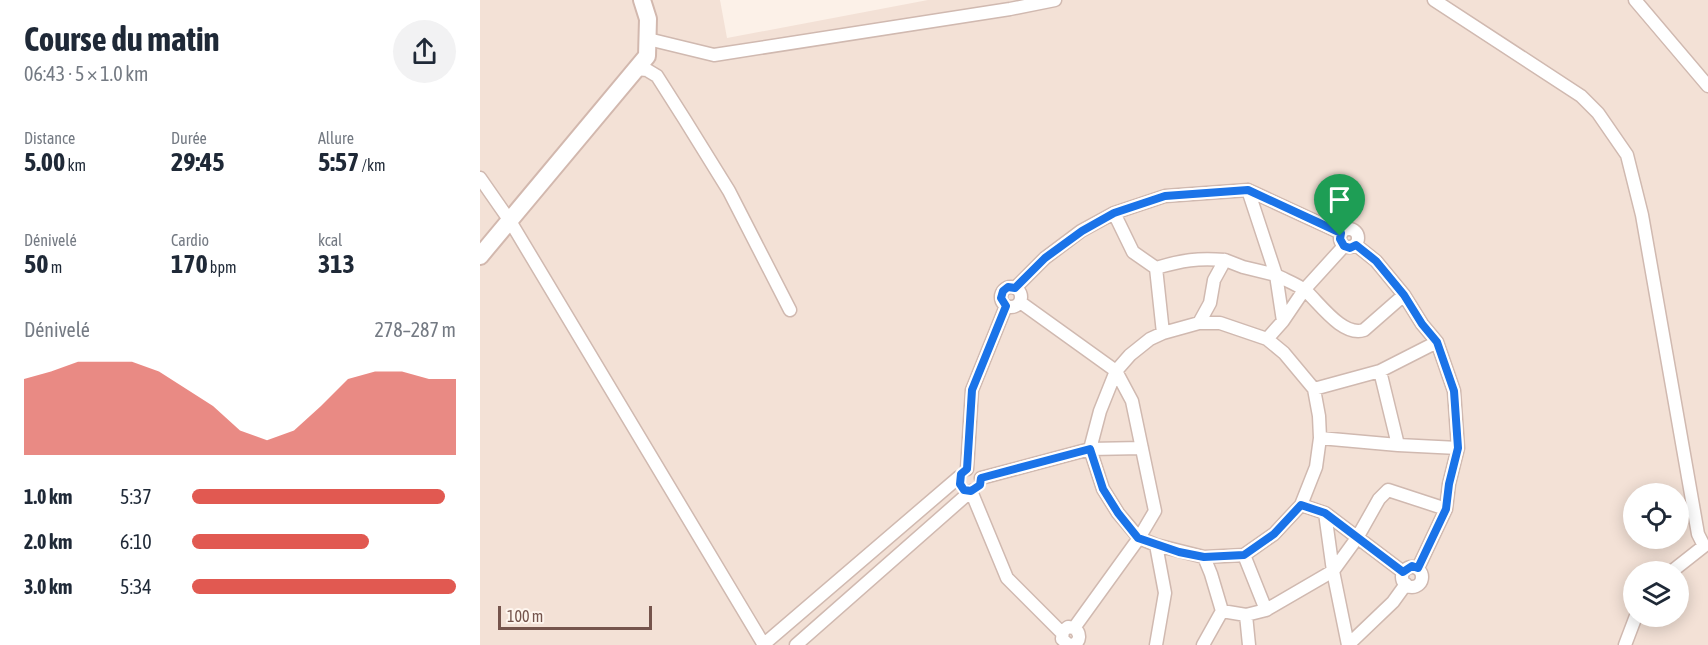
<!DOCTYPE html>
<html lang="fr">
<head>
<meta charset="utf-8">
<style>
  :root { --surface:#fff; --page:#f2f2f3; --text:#1f2937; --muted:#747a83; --accent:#e15951 }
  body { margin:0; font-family:"Asap Condensed",sans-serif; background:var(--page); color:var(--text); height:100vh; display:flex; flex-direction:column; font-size:22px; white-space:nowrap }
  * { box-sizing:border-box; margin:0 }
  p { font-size:20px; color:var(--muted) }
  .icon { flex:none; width:33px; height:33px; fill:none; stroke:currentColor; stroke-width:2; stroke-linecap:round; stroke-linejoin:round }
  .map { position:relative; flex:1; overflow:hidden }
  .drawer { display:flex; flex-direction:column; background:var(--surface); width:480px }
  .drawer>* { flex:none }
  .buttons { position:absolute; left:1143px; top:483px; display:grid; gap:12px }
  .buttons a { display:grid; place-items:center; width:66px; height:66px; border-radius:50%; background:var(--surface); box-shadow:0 3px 15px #0003; font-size:30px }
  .scale { position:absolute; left:18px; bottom:15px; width:154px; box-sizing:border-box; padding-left:6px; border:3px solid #75544c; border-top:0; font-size:16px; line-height:21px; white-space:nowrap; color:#75544c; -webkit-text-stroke:4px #fef5ee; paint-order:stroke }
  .pin { position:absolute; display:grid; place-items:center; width:51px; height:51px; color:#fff; margin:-62px -26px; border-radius:50% 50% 50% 0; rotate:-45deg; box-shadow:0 0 6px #0007 }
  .pin .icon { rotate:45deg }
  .round { display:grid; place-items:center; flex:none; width:63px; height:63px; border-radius:32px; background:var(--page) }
  .headline { display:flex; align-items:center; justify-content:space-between; height:102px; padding:0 24px }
  h1 { font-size:33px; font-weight:700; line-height:45px }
  .metrics { display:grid; grid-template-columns:repeat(3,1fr); gap:9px; height:102px; padding:6px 24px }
  .metrics div { display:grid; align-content:center }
  .metrics b { font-size:26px; font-weight:700 }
  .metrics small { font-size:16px; font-weight:400 }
  .metrics p { font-size:16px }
  .chart { height:168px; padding:12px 24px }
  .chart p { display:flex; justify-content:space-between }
  .chart svg { width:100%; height:108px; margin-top:6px; fill:var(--accent); opacity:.7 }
  ul { padding:0 24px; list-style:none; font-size:20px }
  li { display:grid; grid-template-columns:96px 72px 1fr; align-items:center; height:45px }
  li i { height:15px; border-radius:8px; background:var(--accent) }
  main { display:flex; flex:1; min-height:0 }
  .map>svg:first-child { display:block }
</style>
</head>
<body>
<main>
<section class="drawer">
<div class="headline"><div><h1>Course du matin</h1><p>06:43 · 5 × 1.0 km</p></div><a class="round"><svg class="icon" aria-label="share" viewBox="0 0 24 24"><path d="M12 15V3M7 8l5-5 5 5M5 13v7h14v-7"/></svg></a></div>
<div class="metrics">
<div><p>Distance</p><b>5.00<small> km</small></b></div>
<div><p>Durée</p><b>29:45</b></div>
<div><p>Allure</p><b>5:57<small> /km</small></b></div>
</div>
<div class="metrics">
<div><p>Dénivelé</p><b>50<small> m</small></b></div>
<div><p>Cardio</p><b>170<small> bpm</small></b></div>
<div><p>kcal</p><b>313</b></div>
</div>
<div class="chart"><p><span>Dénivelé</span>278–287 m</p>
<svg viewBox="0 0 160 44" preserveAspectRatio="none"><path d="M0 44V13L10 10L20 6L30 6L40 6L50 10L60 17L70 24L80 34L90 38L100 34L110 24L120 13L130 10L140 10L150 13L160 13V44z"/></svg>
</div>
<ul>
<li><b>1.0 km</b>5:37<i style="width:96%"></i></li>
<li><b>2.0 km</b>6:10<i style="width:67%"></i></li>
<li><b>3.0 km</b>5:34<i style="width:100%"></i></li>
</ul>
</section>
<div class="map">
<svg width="1228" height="645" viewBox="0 0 1228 645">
  <rect width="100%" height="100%" fill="#fcf1e8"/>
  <path fill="#f3e1d6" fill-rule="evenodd" d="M0,0H240L247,38L448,0H1228V645H0ZM1154,494H1198V538H1154ZM1154,572H1198V616H1154Z"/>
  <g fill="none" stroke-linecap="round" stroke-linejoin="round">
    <defs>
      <path id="street" d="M954,0L1101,96L1118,113L1147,155L1162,215L1218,534L1224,546L1191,572
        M1155,0L1228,86
        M168,39L234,55L530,9L575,0
        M156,69L167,70L177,76L205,120L249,191L310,310
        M0,178L30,221L284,645
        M768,190L796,275
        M634,213L653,252L676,268
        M860 238a9 9 0 1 1 18 0a9 9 0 1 1-18 0Z
        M876,245L896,261L924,295L942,324L957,342L974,391L978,448L969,484L966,509L938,568
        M521 297a10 10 0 1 1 20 0a10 10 0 1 1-20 0Z
        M535,288L565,258L601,231L634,213L685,196L768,190L861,233
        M540,302L636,371L652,401L675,511L659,538L594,628L588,627L583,631L582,639L589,645
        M803,321L796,275C805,280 817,284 826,291C840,304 863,337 884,330L924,295
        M719,323H740L787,339L804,353L834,389L839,416L840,438L836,467L821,505L794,534L764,555L724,557L676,545L659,538L638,513L623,489L610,449L620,411L636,371L650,355L670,339L683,333Z
        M719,323L730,303L734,280L745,260L763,267L796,275
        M683,333L676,268C703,260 717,258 745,260
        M787,339L803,321L824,290L864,246
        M834,389L900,371
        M840,438L918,445L978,448
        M918,445L900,371L957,342
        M487,469L492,390L526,306
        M501,478L610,449L662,448
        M821,505L845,513L923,572
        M845,513L853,571L868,645
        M676,545L685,593L676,645
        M764,555L786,610
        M922 577a10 10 0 1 1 20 0a10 10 0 1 1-20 0Z
        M742,611L766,615L786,610L853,571L877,538L899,499L908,490L966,509
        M766,615L769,645
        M283,645L479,477
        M316,645L491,491L527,578L582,633
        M592,645C601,642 601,633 594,628
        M723,645L742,611L731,574L724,557
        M868,645L913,602L926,584
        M1145,645L1156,616"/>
      <path id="secondary" d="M0,256L167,56L168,19L162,0"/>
    </defs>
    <use href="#street" stroke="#d0b9b0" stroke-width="15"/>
    <use href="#secondary" stroke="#d2b8ae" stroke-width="20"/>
    <use href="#street" stroke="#fff" stroke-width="12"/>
    <use href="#secondary" stroke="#fff" stroke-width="16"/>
  </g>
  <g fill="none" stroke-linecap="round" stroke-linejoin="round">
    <defs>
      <path id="route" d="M768,190L861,233L860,239L864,246L870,248L876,245L896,261L924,295L942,324L957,342L974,391L978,448L969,484L966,509L938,568L932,566L923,572L845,513L821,505L794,534L764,555L724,557L699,552L658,538L638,513L623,489L610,449L501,478L500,485L491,491L484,490L480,484L481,474L487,469L492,390L526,306L521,298L523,291L528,287L535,288L565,258L602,231L634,213L685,196Z"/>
    </defs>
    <use href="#route" stroke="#fff" stroke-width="12"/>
    <use href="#route" stroke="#1a73e8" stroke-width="8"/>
  </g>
</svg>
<div class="buttons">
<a><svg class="icon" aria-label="locate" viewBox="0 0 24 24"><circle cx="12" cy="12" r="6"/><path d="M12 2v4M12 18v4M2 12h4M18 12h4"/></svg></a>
<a><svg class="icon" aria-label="layers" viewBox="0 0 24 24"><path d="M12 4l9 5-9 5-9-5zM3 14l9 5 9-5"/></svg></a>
</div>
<div class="scale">100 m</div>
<div class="pin" style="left:860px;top:236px;background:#1e9e55"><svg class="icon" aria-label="arrive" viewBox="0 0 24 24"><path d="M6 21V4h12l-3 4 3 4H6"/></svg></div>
</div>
</main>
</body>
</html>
